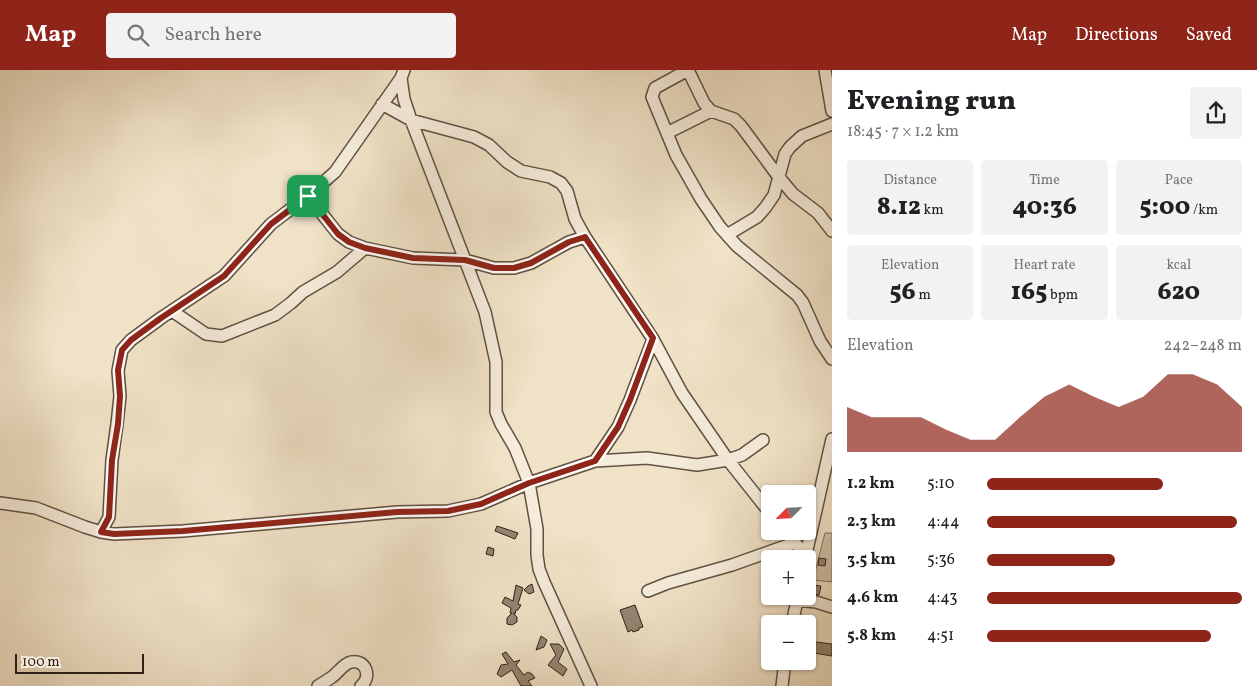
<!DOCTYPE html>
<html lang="en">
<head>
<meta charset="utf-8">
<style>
  :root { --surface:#fff; --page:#f2f2f2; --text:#202124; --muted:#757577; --accent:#8f2418 }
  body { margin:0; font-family:Vollkorn,serif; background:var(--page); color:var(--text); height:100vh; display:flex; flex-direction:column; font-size:19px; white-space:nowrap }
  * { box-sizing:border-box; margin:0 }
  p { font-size:16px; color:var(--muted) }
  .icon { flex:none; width:28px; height:28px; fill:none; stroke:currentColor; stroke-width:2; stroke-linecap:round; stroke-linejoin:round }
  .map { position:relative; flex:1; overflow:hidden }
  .details { display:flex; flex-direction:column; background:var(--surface); width:425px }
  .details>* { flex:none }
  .needle { width:32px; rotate:246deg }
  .fabs { position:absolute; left:761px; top:415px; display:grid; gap:10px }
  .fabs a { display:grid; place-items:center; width:55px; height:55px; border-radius:5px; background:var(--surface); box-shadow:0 1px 4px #0004; font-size:25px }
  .scale { position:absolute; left:15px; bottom:12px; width:129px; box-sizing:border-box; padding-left:5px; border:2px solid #312116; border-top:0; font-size:14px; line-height:18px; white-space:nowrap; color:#312116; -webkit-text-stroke:4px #f5ecdb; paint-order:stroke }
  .pin { position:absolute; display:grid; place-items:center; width:42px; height:42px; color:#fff; margin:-21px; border-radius:10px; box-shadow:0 2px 8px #0006 }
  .round { display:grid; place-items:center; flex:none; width:52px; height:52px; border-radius:5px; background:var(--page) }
  .overview { display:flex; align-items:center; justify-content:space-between; height:85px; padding:0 15px }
  h1 { font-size:28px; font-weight:800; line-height:38px }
  .stats { display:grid; grid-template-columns:repeat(3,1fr); gap:8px; height:85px; padding:5px 15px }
  .stats div { display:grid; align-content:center; border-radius:5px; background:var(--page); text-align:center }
  .stats b { font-size:25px; font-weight:800 }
  .stats small { font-size:14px; font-weight:400 }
  .stats p { font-size:14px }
  .chart { height:140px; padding:10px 15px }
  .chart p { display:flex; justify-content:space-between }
  .chart svg { width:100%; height:90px; margin-top:5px; fill:var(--accent); opacity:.7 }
  ul { padding:0 15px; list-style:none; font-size:16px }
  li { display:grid; grid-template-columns:80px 60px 1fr; align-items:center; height:38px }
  li i { height:12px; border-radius:6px; background:var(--accent) }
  header { display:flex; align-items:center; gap:30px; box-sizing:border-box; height:70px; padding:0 25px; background:var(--accent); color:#fff }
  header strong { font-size:24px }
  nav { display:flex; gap:28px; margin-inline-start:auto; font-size:18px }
  .search { width:350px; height:45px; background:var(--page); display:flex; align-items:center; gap:12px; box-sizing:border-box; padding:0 18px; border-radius:5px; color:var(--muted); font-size:19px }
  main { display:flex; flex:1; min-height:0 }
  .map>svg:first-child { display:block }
</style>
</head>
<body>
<header>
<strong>Map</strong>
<div class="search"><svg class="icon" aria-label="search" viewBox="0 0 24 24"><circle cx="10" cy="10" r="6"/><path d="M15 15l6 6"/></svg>Search here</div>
<nav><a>Map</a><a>Directions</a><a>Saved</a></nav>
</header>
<main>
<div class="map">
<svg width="832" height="616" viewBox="0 0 832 616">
  <rect width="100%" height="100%" fill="#f0e2c7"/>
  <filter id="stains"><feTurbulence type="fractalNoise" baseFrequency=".004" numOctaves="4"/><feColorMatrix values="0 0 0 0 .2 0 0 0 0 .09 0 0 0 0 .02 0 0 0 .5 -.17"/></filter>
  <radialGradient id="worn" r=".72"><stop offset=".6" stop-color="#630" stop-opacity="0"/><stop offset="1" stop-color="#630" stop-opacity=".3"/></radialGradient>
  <path fill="#d0c1a9" stroke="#807160" d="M825,463H832V512L813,510Z"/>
  <path fill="#948572" stroke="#312116" d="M497,456L518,463L515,469L495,461Z
    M488,477L494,479L493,486L486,484Z
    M819,488L826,489L825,496L818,495Z
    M532,514L534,522L529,524L524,520L528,516Z
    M516,515L523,518L518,534L521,535L518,540H516L515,544L513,543L517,547V552L512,555L507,554V548L512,543H510L511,538L502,533L505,527L513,531Z
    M813,515L821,516L819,525L811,524Z
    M635,535L643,557L639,558V560L633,562L632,560L628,562L620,540Z
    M541,566L547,570L544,577L536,580Z
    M808,571L832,574V586L808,582Z
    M550,574H559L564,579L558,592L567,599L563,606L548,595L556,585Z
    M506,582L514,592L520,590L516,595L524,605L528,602L532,604L535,608L528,611L532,616H521L512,600L501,607L497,604L501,595L508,594L502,584Z"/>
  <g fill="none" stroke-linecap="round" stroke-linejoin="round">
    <defs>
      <path id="minor" d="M688,0L655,18L652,27L676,85L701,129L720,157L737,176L797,225L803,233L820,271L832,289
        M688,0L704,33L711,41L734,49L741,56L778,106L793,124L818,143L832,161
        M825,0L832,41
        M401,8L404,29L411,50L485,242L496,292V342L501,354L515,378L529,413L537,459V485L539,499L544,512L591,616
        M382,34L411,50L474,67L489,75L507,92L521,101L550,107L561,113L567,121L575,149L585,167L653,269L682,323L728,390L770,443
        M667,63L711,41
        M308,126L338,164L349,172L365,178L413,188L465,190L494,198H514L531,193L569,172L585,167
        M727,165L757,147L765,138L774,125L785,84L790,77L802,66L832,54
        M172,241L206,264L222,266L275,245L291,233L303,222L337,202L365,178
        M595,391L618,357L630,330L653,269
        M0,433L36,438L85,457L101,462L114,464L183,461L397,442L448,441L481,434L529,413L595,391L647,388L697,395L728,390L742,385L763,370
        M784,461L794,473L798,476
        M101,462L109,447L112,390L117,354L120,326L118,301L122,280L131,270L161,248L224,206L271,154L308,126L335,102L401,8L404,0
        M805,489L832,369
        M648,521L668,513L732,495L794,473
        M797,530L816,532L832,537
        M792,554L798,526
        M318,616C323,613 328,610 332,607C338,603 343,594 351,592C366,589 372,607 361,616
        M782,616L785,591"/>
    </defs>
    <use href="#minor" stroke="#615142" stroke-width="14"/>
    <use href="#minor" stroke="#f5ecdb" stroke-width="11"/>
  </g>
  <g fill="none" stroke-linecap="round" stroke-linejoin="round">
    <defs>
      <path id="route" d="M308,126L338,164L349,172L365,178L413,188L465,190L494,198H514L531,193L569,172L585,167L653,268L630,330L618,357L595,391L529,413L481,434L448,441L397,442L183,461L114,464L101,462L109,447L112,390L118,354L120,326L118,300L122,280L131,270L161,248L224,206L271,154Z"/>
    </defs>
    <use href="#route" stroke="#fff" stroke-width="10"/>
    <use href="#route" stroke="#8f2418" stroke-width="6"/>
  </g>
  <rect width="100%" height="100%" filter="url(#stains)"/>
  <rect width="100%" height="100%" fill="url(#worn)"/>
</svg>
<div class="fabs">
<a><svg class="needle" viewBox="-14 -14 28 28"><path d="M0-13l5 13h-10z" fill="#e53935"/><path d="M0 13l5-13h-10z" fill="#757577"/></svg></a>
<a>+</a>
<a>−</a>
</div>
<div class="scale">100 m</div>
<div class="pin" style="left:308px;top:126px;background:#1e9e55"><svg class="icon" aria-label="arrive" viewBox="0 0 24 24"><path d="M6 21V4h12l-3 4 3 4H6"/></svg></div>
</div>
<section class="details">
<div class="overview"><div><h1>Evening run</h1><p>18:45 · 7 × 1.2 km</p></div><a class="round"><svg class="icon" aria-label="share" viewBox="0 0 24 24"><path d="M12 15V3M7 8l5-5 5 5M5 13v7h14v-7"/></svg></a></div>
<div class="stats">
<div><p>Distance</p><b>8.12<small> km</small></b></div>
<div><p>Time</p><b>40:36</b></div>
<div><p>Pace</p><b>5:00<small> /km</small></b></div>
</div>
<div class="stats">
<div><p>Elevation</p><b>56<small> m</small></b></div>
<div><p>Heart rate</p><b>165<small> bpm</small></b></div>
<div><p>kcal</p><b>620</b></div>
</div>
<div class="chart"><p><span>Elevation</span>242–248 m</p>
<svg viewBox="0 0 160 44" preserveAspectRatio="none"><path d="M0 44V22L10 27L20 27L30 27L40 33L50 38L60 38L70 27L80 17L90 11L100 17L110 22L120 17L130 6L140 6L150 11L160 22V44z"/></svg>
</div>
<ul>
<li><b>1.2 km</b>5:10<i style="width:69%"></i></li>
<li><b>2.3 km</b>4:44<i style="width:98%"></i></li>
<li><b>3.5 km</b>5:36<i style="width:50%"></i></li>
<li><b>4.6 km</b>4:43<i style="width:100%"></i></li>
<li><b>5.8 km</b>4:51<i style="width:88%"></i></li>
</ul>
</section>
</main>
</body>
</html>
